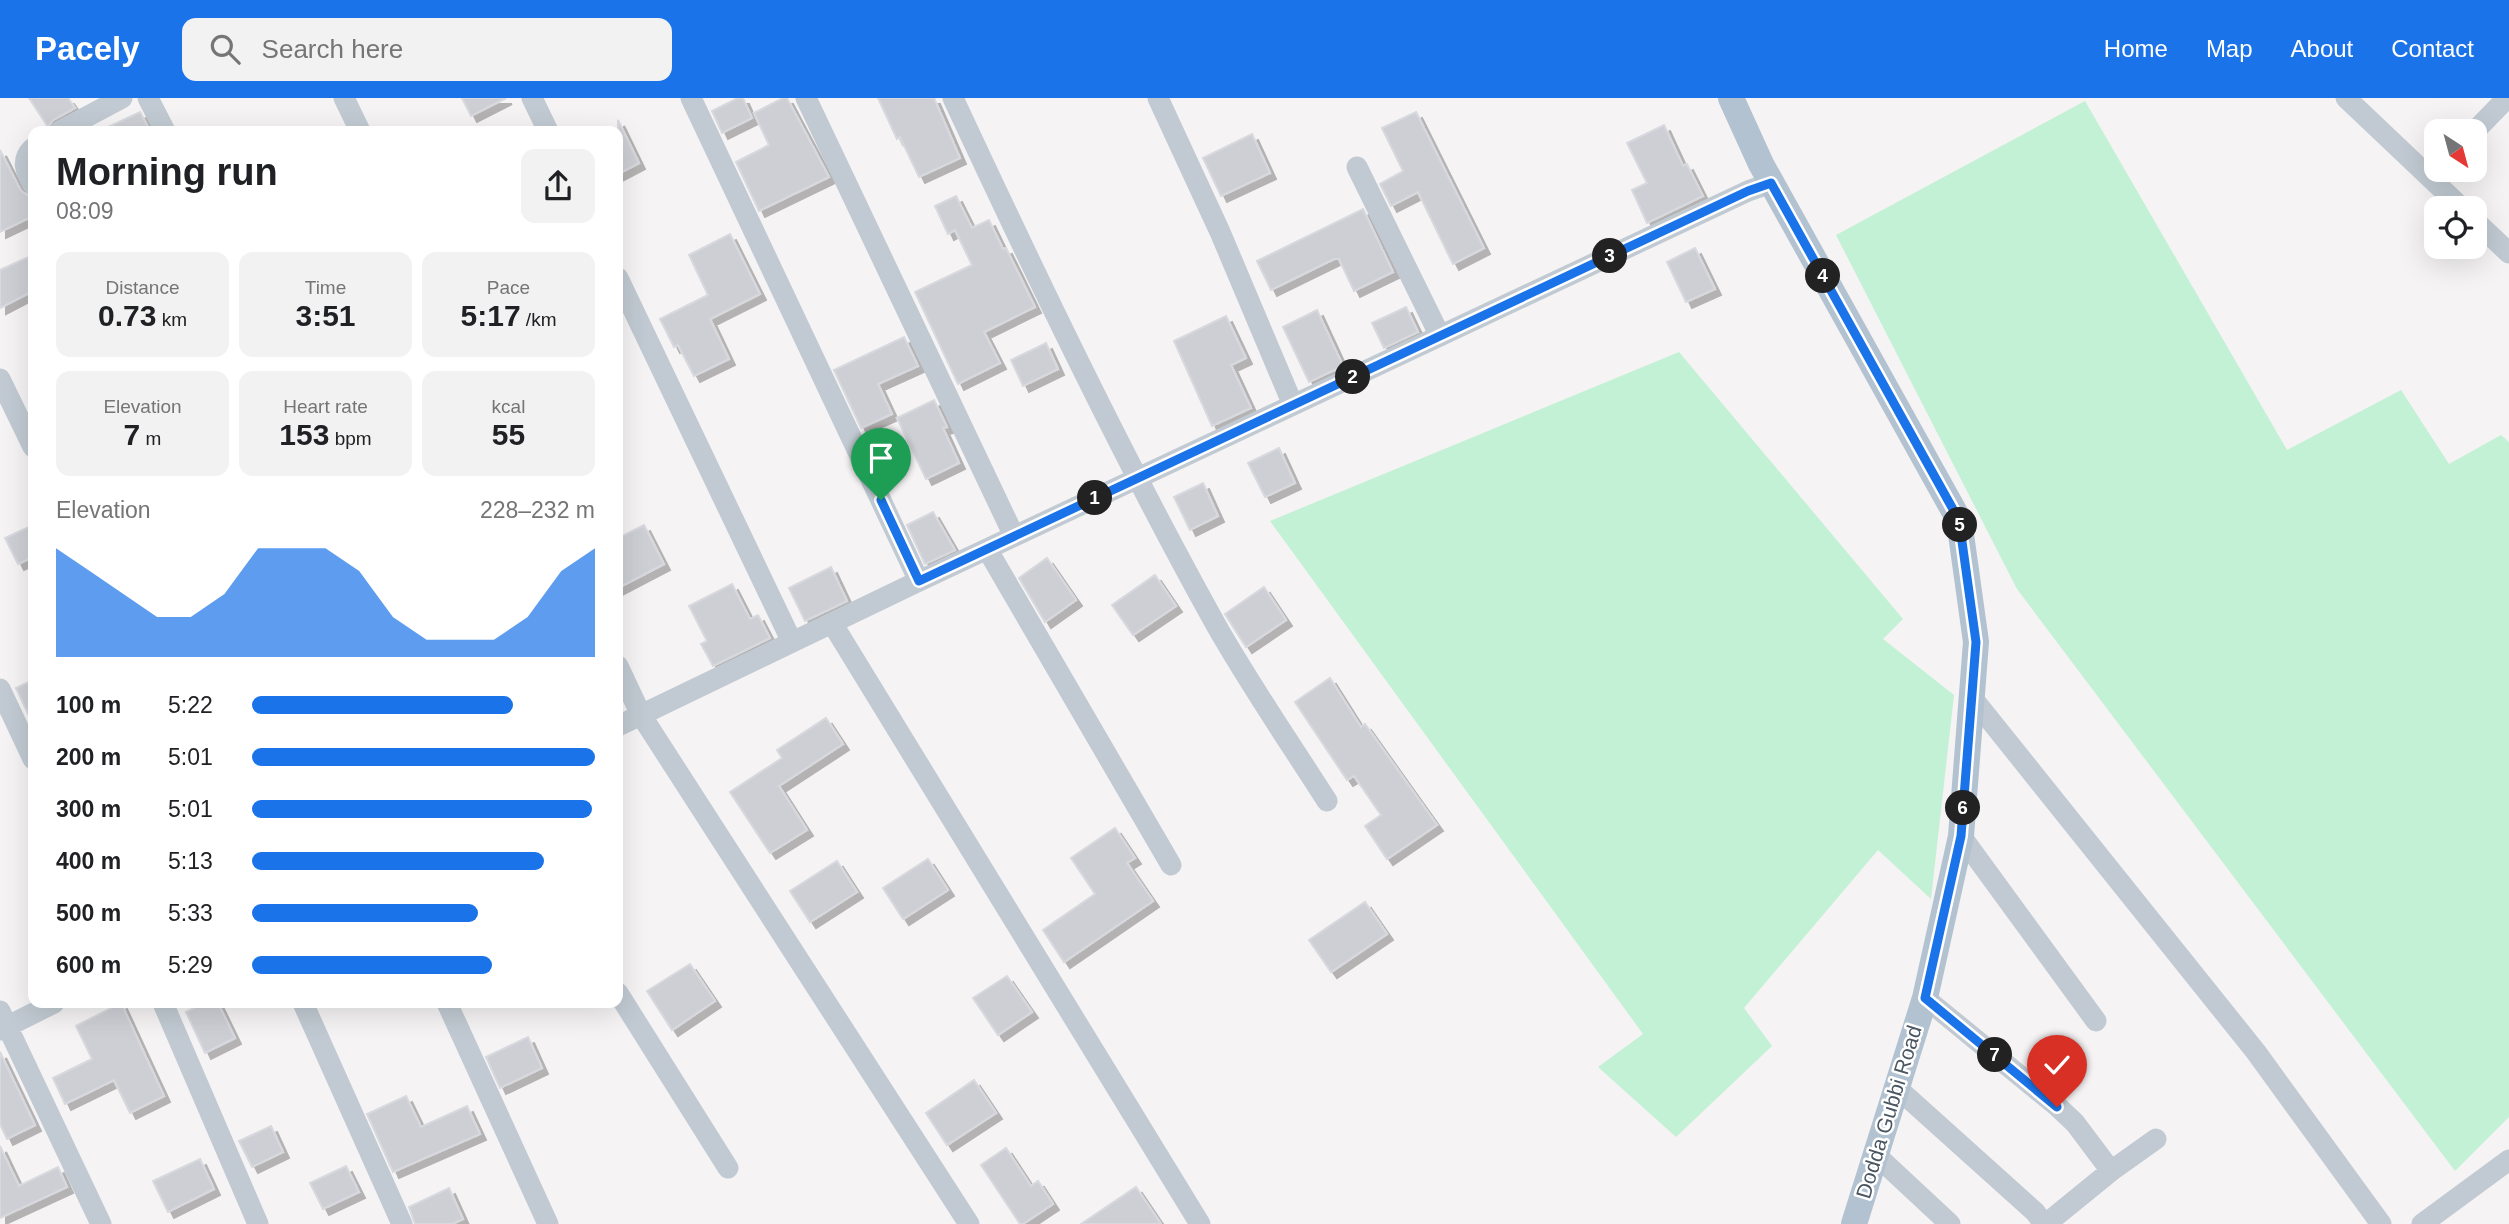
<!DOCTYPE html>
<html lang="en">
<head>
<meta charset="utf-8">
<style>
  :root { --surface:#fff; --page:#f2f2f2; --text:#202124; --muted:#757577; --accent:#1a73e8 }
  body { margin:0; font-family:Arial,sans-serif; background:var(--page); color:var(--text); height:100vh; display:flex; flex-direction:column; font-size:26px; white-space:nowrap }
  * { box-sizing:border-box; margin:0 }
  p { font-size:23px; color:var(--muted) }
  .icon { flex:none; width:38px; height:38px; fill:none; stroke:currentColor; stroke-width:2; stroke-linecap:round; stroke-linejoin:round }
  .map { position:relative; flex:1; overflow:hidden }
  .drawer { position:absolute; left:28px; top:28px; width:595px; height:882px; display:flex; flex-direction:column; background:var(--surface); border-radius:14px; box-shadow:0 7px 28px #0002 }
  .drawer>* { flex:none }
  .needle { width:46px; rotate:144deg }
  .controls { position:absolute; left:2424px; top:21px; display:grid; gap:14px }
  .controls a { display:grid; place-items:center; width:63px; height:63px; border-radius:14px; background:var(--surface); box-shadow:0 7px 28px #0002; font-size:35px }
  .pin { position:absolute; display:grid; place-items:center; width:60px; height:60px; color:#fff; margin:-72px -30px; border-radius:50% 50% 50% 0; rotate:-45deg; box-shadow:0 0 7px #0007 }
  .pin .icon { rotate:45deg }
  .km { position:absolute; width:35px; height:35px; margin:-18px; border-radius:50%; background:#222; color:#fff; font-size:19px; line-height:35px; text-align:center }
  .round { display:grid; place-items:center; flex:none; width:74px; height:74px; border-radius:14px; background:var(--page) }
  .overview { display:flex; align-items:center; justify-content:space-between; height:119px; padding:0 28px }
  h1 { font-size:38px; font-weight:800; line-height:52px }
  .figures { display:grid; grid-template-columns:repeat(3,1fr); gap:10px; height:119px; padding:7px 28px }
  .figures div { display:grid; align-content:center; border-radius:14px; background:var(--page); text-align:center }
  .figures b { font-size:30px; font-weight:800 }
  .figures small { font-size:19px; font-weight:400 }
  .figures p { font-size:19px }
  .chart { height:196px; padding:14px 28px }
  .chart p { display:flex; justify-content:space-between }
  .chart svg { width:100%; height:126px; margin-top:7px; fill:var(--accent); opacity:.7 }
  ul { padding:0 28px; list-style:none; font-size:23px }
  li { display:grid; grid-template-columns:112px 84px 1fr; align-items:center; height:52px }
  li i { height:18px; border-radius:9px; background:var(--accent) }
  header { display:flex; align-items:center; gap:42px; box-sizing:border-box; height:98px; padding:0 35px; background:var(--accent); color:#fff }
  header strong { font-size:33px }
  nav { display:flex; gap:38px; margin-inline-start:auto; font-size:24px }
  .search { width:490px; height:63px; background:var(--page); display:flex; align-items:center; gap:18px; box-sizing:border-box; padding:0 24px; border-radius:14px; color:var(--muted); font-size:26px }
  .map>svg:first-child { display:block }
</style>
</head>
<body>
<header>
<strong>Pacely</strong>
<div class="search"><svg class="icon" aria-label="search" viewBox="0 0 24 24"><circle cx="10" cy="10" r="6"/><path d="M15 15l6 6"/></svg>Search here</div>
<nav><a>Home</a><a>Map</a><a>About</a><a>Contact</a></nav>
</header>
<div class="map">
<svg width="2509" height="1126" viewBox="0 0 2509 1126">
  <defs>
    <filter id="shadow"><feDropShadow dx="6" dy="6" stdDeviation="0" flood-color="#0004"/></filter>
  </defs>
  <rect width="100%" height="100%" fill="#f5f3f3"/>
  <path fill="#c3f1d5" d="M2085,3L2287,352L2401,292L2449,366L2501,337L2509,344V1019L2455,1073L2017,491L1836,137Z
    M1679,254L1903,521L1883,541L1954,597L1931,801L1878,752L1744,910L1772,948L1676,1039L1598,969L1643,936L1270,423Z"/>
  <path fill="#cdcfd5" stroke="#d7d9de" stroke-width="2" filter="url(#shadow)" d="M29,0H68L75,10L53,22L48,29Z
    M462,0H506L471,18Z
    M738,0H743L752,20L722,35L712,13Z
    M783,0H787L829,79L759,113L736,64L769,47L754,15Z
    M878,0H934L960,60L919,79L900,39L897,41Z
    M140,14L150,33H100Z
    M1416,14L1484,150L1453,166L1418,94L1391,108L1380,86L1403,73L1382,30Z
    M618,22L639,65L618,76Z
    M1664,27L1683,68L1687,66L1703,98L1647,125L1632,92L1647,85L1627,45Z
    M1252,36L1270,75L1221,98L1203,60Z
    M0,52L21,93L30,99L33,107V118L0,134Z
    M956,98L972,130L989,122L1003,151L1006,150L1035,209L984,234L1000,265L958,286L915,194L972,167L955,132L948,136L935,108Z
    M1363,111L1393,174L1354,193L1339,161H1334L1271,192L1257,163Z
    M730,136L760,196L710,221L729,261L694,278L678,247L674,249L660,221L708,197L689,157Z
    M1695,150L1715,191L1686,204L1667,164Z
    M33,157V193L0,210V172Z
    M1406,209L1418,234L1384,250L1372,225Z
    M1317,212L1343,268L1309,284L1283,229Z
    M1226,218L1246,260L1231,267L1251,310L1212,328L1174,243Z
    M904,239L918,268L878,286L892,316L861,330L834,272Z
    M1046,245L1058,271L1023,288L1011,262Z
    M934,302L947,329L943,330L959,365L926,381L897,320Z
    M1279,350L1295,385L1265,399L1248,365Z
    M1203,385L1218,418L1190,432L1174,399Z
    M933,414L955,452L925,466L907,427Z
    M33,427V459L18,466L5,440Z
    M644,427L664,466L618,490V440Z
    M1047,460L1076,502L1045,524L1019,480Z
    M831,469L847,503L805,523L789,490Z
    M1155,477L1176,508L1133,537L1112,507Z
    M732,486L750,521L758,517L770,540L713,568L701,546L707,543L689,508Z
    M1264,489L1286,522L1246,549L1225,516Z
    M1330,580L1361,629L1365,626L1437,727L1387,761L1365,728L1381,717L1354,678L1347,682L1295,604Z
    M33,582V626L16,590Z
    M826,620L843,646L779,688L807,732L770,755L730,694L782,660L777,652Z
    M1115,730L1135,760L1127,765L1153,803L1064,864L1043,832L1095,796L1071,760Z
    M928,761L948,792L903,821L883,790Z
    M837,763L857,794L810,824L790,793Z
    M1365,804L1387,836L1331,874L1309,842Z
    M690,866L715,903L672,932L647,893Z
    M1007,878L1032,914L998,937L973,900Z
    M121,905L164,998L130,1015L114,982L65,1006L53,980L92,961L76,928Z
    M204,905H218L235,940L205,955L186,914Z
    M528,939L542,970L500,990L486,959Z
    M0,954L35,1027L7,1041L0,1026Z
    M974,982L996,1015L947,1047L926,1015Z
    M406,998L421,1029L467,1008L480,1036L393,1074L367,1016Z
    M271,1028L283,1054L252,1069L239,1043Z
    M0,1048L19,1088L58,1069L67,1089L0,1120Z
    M1006,1050L1031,1088L1038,1083L1053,1106L1023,1126H1020L981,1067Z
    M200,1061L214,1091L168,1114L153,1083Z
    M346,1068L359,1094L323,1111L310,1085Z
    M1136,1089L1161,1126H1081Z
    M449,1090L463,1121L452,1126H415L409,1109Z"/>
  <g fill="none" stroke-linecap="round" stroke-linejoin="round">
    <path stroke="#c1cad2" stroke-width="21" d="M148,0L165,33
      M344,0L360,33
      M532,0L548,33
      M691,0L919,483
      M806,0L1014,438
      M953,0C1036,178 1121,356 1216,527C1250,587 1290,645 1327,703
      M1158,0L1220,134L1293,307
      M2346,0L2462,110
      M60,33L122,0
      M2474,34L2507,0
      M33,50C20,62 26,74 33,87
      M1357,69L1440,238
      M2474,122L2509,155
      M618,180L792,544
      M0,281L33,349
      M987,451L1171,767
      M832,525L1200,1126
      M618,568L641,617L969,1126
      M0,591L33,661
      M1970,597L2256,954L2381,1126
      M618,628L919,483L1748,93L1771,85
      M1961,738L2096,923
      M618,895L728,1070
      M1925,900L2058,1009L2075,1025L2111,1073
      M163,905L258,1126
      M303,905L402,1126
      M447,905L548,1126
      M0,913L101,1126
      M0,932L54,905
      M1896,989L2035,1114L2044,1126
      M1877,1058L1950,1126
      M2046,1126L2111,1073L2156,1041
      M2422,1126L2509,1062"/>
    <path stroke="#b3c2d1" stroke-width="26" d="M1731,0L1761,66L1959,422L1976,544L1961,738L1925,900L1854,1126"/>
  </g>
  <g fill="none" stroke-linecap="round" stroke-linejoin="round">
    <defs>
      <path id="route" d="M881,402L919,483L1748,93L1771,85L1959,422L1976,544L1961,738L1925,900L2057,1009"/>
    </defs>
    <use href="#route" stroke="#fff" stroke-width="14"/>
    <use href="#route" stroke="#1a73e8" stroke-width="9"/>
  </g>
  <g text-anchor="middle" stroke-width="5" stroke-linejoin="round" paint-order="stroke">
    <g font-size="21" fill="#4a5661" stroke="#fff">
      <text transform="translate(1889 1014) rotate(-73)" y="7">Dodda Gubbi Road</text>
    </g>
  </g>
</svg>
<div class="controls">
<a><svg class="needle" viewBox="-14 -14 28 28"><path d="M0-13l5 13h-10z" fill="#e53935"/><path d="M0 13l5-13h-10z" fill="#757577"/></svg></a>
<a><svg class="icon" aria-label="locate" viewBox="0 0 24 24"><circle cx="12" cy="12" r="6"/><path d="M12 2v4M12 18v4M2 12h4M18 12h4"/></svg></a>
</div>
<div class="pin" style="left:881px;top:402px;background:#1e9e55"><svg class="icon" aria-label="arrive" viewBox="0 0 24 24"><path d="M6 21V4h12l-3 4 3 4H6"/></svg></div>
<div class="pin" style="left:2057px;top:1009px;background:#d93025"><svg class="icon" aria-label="check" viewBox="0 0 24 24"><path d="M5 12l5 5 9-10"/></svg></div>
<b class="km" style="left:1095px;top:400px">1</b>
<b class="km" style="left:1353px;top:279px">2</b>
<b class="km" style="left:1610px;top:158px">3</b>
<b class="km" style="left:1823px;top:178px">4</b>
<b class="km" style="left:1960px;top:427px">5</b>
<b class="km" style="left:1963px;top:710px">6</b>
<b class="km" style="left:1995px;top:957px">7</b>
<section class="drawer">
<div class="overview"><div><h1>Morning run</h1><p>08:09</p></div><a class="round"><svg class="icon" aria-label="share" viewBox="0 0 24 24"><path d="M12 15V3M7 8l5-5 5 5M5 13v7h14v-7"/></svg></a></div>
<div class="figures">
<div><p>Distance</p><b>0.73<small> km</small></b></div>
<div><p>Time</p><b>3:51</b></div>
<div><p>Pace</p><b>5:17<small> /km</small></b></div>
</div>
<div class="figures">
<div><p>Elevation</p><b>7<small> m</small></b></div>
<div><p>Heart rate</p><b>153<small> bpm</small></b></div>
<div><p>kcal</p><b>55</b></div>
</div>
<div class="chart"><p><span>Elevation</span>228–232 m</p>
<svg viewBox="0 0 160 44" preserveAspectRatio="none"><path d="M0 44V6L10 14L20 22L30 30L40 30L50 22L60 6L70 6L80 6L90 14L100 30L110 38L120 38L130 38L140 30L150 14L160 6V44z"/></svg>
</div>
<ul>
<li><b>100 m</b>5:22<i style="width:76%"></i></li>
<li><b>200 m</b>5:01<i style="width:100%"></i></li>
<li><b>300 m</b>5:01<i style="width:99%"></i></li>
<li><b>400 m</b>5:13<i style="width:85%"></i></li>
<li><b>500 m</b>5:33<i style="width:66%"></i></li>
<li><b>600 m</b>5:29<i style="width:70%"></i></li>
</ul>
</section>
</div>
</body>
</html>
